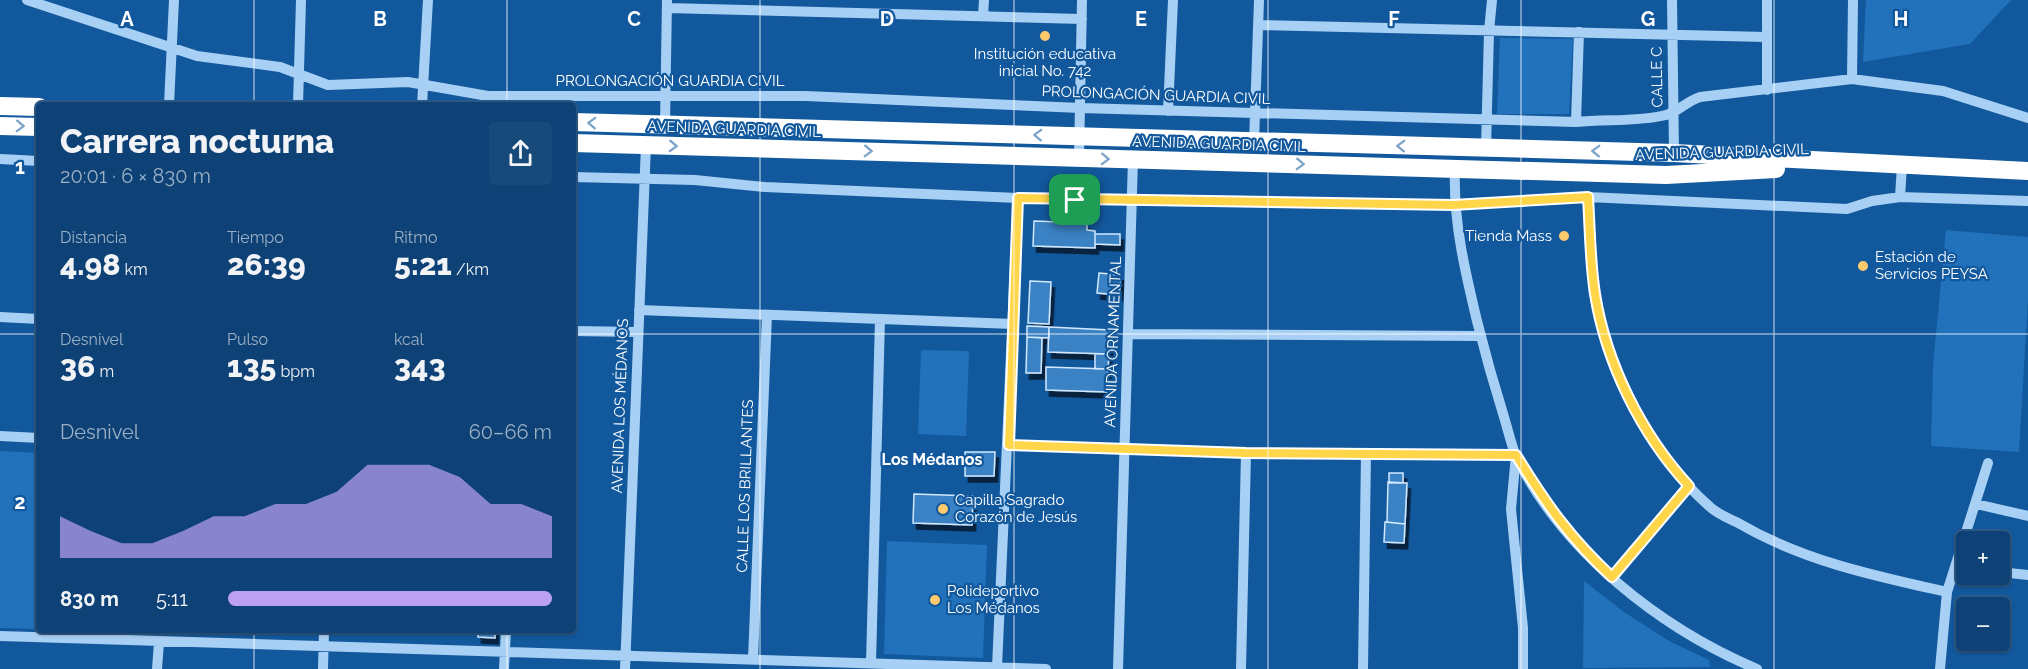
<!DOCTYPE html>
<html lang="es">
<head>
<meta charset="utf-8">
<style>
  :root { --surface:#0e4276; --page:#17497b; --text:#f1f3f6; --muted:#9bb0c5; --line:#2e5b88; --accent:#bca0f2 }
  body { margin:0; font-family:Raleway,sans-serif; background:var(--page); color:var(--text); height:100vh; display:flex; flex-direction:column; font-size:22px; white-space:nowrap }
  * { box-sizing:border-box; margin:0 }
  p { font-size:20px; color:var(--muted) }
  .icon { flex:none; width:33px; height:33px; fill:none; stroke:currentColor; stroke-width:2; stroke-linecap:round; stroke-linejoin:round }
  .map { position:relative; flex:1; overflow:hidden }
  .side { position:absolute; left:36px; top:102px; width:540px; height:531px; display:flex; flex-direction:column; background:var(--surface); border-radius:6px; box-shadow:0 2px 4px #0004,0 0 0 2px var(--line) }
  .side>* { flex:none }
  .fabs { position:absolute; left:1956px; top:531px; display:grid; gap:12px }
  .fabs a { display:grid; place-items:center; width:54px; height:54px; border-radius:6px; background:var(--surface); box-shadow:0 2px 4px #0004,0 0 0 2px var(--line); font-size:30px }
  .pin { position:absolute; display:grid; place-items:center; width:51px; height:51px; color:#fff; margin:-26px; border-radius:12px; box-shadow:0 3px 9px #0006 }
  .round { display:grid; place-items:center; flex:none; width:63px; height:63px; border-radius:6px; background:var(--page) }
  .head { display:flex; align-items:center; justify-content:space-between; height:102px; padding:0 24px }
  h1 { font-size:33px; font-weight:800; line-height:45px }
  .figures { display:grid; grid-template-columns:repeat(3,1fr); gap:9px; height:102px; padding:6px 24px }
  .figures div { display:grid; align-content:center }
  .figures b { font-size:30px; font-weight:800 }
  .figures small { font-size:16px; font-weight:400 }
  .figures p { font-size:16px }
  .chart { height:168px; padding:12px 24px }
  .chart p { display:flex; justify-content:space-between }
  .chart svg { width:100%; height:108px; margin-top:6px; fill:var(--accent); opacity:.7 }
  ul { padding:0 24px; list-style:none; font-size:20px }
  li { display:grid; grid-template-columns:96px 72px 1fr; align-items:center; height:45px }
  li i { height:15px; border-radius:8px; background:var(--accent) }
  .map>svg:first-child { display:block }
</style>
</head>
<body>
<div class="map">
<svg width="2028" height="669" viewBox="0 0 2028 669">
  <defs>
    <filter id="shadow"><feDropShadow dx="3.5" dy="6" stdDeviation="0" flood-color="#0009"/></filter>
  </defs>
  <rect width="100%" height="100%" fill="#12589d"/>
  <path fill="#2171bb" d="M1866,0H2011L1970,44L1863,62Z
    M1500,38L1573,39L1569,114H1497Z
    M1946,230L2028,237V299L2019,452L1931,446L1933,365Z
    M921,350L969,351L966,436L918,434Z
    M0,451L39,453V629L0,628Z
    M887,541L987,545L983,658L884,654Z
    M1584,581L1624,612L1669,641L1709,660L1710,667L1583,668Z"/>
  <path fill="#3b82c4" stroke="#d1e8fe" stroke-width="1.5" filter="url(#shadow)" d="M1034,221L1087,223V230L1095,231V248L1033,246Z
    M1095,234H1120V245L1095,244Z
    M1099,273L1121,275L1119,295L1097,293Z
    M1030,281L1051,282L1049,324L1028,323Z
    M1027,326L1049,327V338L1027,337Z
    M1049,327L1110,330L1109,354L1048,352Z
    M1027,337L1042,338L1041,373H1026Z
    M1095,354H1109L1108,369H1095Z
    M1046,367L1108,369L1107,392L1046,390Z
    M965,452H995L994,476H965Z
    M1389,473H1403V483H1389Z
    M1388,482L1407,483L1405,524L1387,522Z
    M914,494L973,496L972,525L913,523Z
    M1385,522L1405,524L1404,543L1384,542Z
    M478,630H495V638L478,637Z"/>
  <g fill="none" stroke-linecap="round" stroke-linejoin="round">
    <path stroke="#a8d0f4" stroke-width="10" d="M27,0L197,56L280,67L328,85L408,82L488,96H806L1081,108L1576,122C1606,119 1638,122 1666,115C1678,112 1687,101 1700,97L1852,79L1943,91L2028,118
      M1672,0L1674,153
      M1767,0V90
      M667,8L1082,19
      M983,16L984,0
      M1258,25L1766,37
      M1852,79L1853,0
      M169,105L174,0
      M298,105L301,0
      M422,105L428,0
      M1168,111L1173,0
      M1576,122L1579,32
      M665,125L667,0
      M1254,142L1259,0
      M1486,148L1489,31L1492,0
      M1079,158L1082,0
      M0,159L39,161
      M1455,169C1453,221 1465,271 1477,321C1485,353 1494,385 1504,417C1508,430 1511,444 1516,456C1563,552 1660,628 1757,669
      M573,177L695,180L765,187L1018,198L1453,205L1588,197L1847,209L1872,201L1900,197L2028,201
      M1588,197C1590,229 1590,261 1595,293C1605,365 1654,458 1709,506C1717,514 1730,519 1740,524C1804,561 1875,576 1947,592
      M1900,197L1902,165
      M639,310L1013,324
      M0,317L39,319
      M573,331L638,332
      M1128,334L1480,336
      M0,436L39,438
      M1009,445L1246,453L1516,455L1511,509L1523,628V669
      M1976,504L2028,516
      M2000,572L2028,575
      M1612,577L1689,486
      M0,636L1046,669
      M753,659L767,315
      M871,663L880,319
      M997,667L1018,198
      M157,669L159,642
      M323,669L324,630
      M504,669L506,630
      M625,669L646,145
      M1118,669L1133,159
      M1241,669L1246,453
      M1363,669L1366,453
      M1940,669L1947,592L1988,463"/>
    <path stroke="#fff" stroke-width="18" d="M0,106L39,107
      M573,122L1674,153L2028,171
      M0,126L39,127
      M573,143L1666,175L1776,169"/>
  </g>
  <defs><path id="oneway-chevron" d="M-2-3.5L2.5 0L-2 3.5" fill="none" stroke-width="1.6" stroke-linecap="round" stroke-linejoin="round" transform="scale(1.5)"/></defs>
  <g stroke="#7da3c9">
    <use href="#oneway-chevron" transform="translate(592 123) rotate(-178)"/>
    <use href="#oneway-chevron" transform="translate(20 126) rotate(2)"/>
    <use href="#oneway-chevron" transform="translate(1038 135) rotate(-178)"/>
    <use href="#oneway-chevron" transform="translate(673 146) rotate(2)"/>
    <use href="#oneway-chevron" transform="translate(1401 146) rotate(-178)"/>
    <use href="#oneway-chevron" transform="translate(868 151) rotate(2)"/>
    <use href="#oneway-chevron" transform="translate(1596 151) rotate(-178)"/>
    <use href="#oneway-chevron" transform="translate(1105 159) rotate(2)"/>
    <use href="#oneway-chevron" transform="translate(1300 164) rotate(2)"/>
  </g>
  <g fill="none" stroke-linecap="round" stroke-linejoin="round">
    <defs>
      <path id="route" d="M1588,197C1590,229 1590,262 1595,294C1606,363 1641,434 1689,486L1612,577C1570,538 1546,504 1516,455L1246,453L1009,445L1018,198L1453,205Z"/>
    </defs>
    <use href="#route" stroke="#fff" stroke-width="12"/>
    <use href="#route" stroke="#ffd54a" stroke-width="8"/>
  </g>
  <path fill="none" stroke="#fff" stroke-width="1.5" stroke-opacity="0.55" d="M254,0V105M507,0V105M760,0V669M1014,0V669M1268,0V669M1521,0V669M1774,0V669M0,334H39M573,334H2028M254,630V669M507,630V669"/>
  <g fill="#ffca6c" stroke="#12589d" stroke-width="2">
    <circle cx="1045" cy="36" r="6"/>
    <circle cx="1564" cy="236" r="6"/>
    <circle cx="1863" cy="266" r="6"/>
    <circle cx="943" cy="509" r="6"/>
    <circle cx="935" cy="600" r="6"/>
  </g>
  <g text-anchor="middle" stroke-width="4.5" stroke-linejoin="round" paint-order="stroke">
    <g font-size="15" fill="#fff" stroke="#12589d" text-anchor="start">
      <text x="1045" y="59" text-anchor="middle">Institución educativa<tspan x="1045" dy="17">inicial No. 742</tspan></text>
      <text x="1552" y="241" text-anchor="end">Tienda Mass</text>
      <text x="1875" y="262">Estación de<tspan x="1875" dy="17">Servicios PEYSA</tspan></text>
      <text x="955" y="505">Capilla Sagrado<tspan x="955" dy="17">Corazón de Jesús</tspan></text>
      <text x="947" y="596">Polideportivo<tspan x="947" dy="17">Los Médanos</tspan></text>
    </g>
    <g font-size="15" fill="#fff" stroke="#12589d">
      <text transform="translate(1657 77) rotate(-91)" y="5">CALLE C</text>
      <text x="670" y="86">PROLONGACIÓN GUARDIA CIVIL</text>
      <text transform="translate(1156 95) rotate(2)" y="5">PROLONGACIÓN GUARDIA CIVIL</text>
      <text transform="translate(734 129) rotate(2)" y="5">AVENIDA GUARDIA CIVIL</text>
      <text transform="translate(1219 144) rotate(2)" y="5">AVENIDA GUARDIA CIVIL</text>
      <text transform="translate(1722 152) rotate(-2)" y="5">AVENIDA GUARDIA CIVIL</text>
      <text transform="translate(1113 342) rotate(-88)" y="5">AVENIDA ORNAMENTAL</text>
      <text transform="translate(620 406) rotate(-88)" y="5">AVENIDA LOS MÉDANOS</text>
      <text transform="translate(745 486) rotate(-88)" y="5">CALLE LOS BRILLANTES</text>
    </g>
    <g font-size="16" font-weight="bold" fill="#fff" stroke="#12589d">
      <text x="932" y="465">Los Médanos</text>
    </g>
  </g>
  <g font-size="20" text-anchor="middle" font-weight="bold" fill="#fff" stroke="#12589d" stroke-width="4.5" stroke-linejoin="round" paint-order="stroke">
    <text x="127" y="26">A</text>
    <text x="380" y="26">B</text>
    <text x="634" y="26">C</text>
    <text x="887" y="26">D</text>
    <text x="1141" y="26">E</text>
    <text x="1394" y="26">F</text>
    <text x="1648" y="26">G</text>
    <text x="1901" y="26">H</text>
    <text x="20" y="174">1</text>
    <text x="20" y="509">2</text>
  </g>
</svg>
<div class="fabs">
<a>+</a>
<a>−</a>
</div>
<div class="pin" style="left:1075px;top:200px;background:#1e9e55"><svg class="icon" aria-label="arrive" viewBox="0 0 24 24"><path d="M6 21V4h12l-3 4 3 4H6"/></svg></div>
<section class="side">
<div class="head"><div><h1>Carrera nocturna</h1><p>20:01 · 6 × 830 m</p></div><a class="round"><svg class="icon" aria-label="share" viewBox="0 0 24 24"><path d="M12 15V3M7 8l5-5 5 5M5 13v7h14v-7"/></svg></a></div>
<div class="figures">
<div><p>Distancia</p><b>4.98<small> km</small></b></div>
<div><p>Tiempo</p><b>26:39</b></div>
<div><p>Ritmo</p><b>5:21<small> /km</small></b></div>
</div>
<div class="figures">
<div><p>Desnivel</p><b>36<small> m</small></b></div>
<div><p>Pulso</p><b>135<small> bpm</small></b></div>
<div><p>kcal</p><b>343</b></div>
</div>
<div class="chart"><p><span>Desnivel</span>60–66 m</p>
<svg viewBox="0 0 160 44" preserveAspectRatio="none"><path d="M0 44V27L10 33L20 38L30 38L40 33L50 27L60 27L70 22L80 22L90 17L100 6L110 6L120 6L130 11L140 22L150 22L160 27V44z"/></svg>
</div>
<ul>
<li><b>830 m</b>5:11<i style="width:100%"></i></li>
</ul>
</section>
</div>
</body>
</html>
